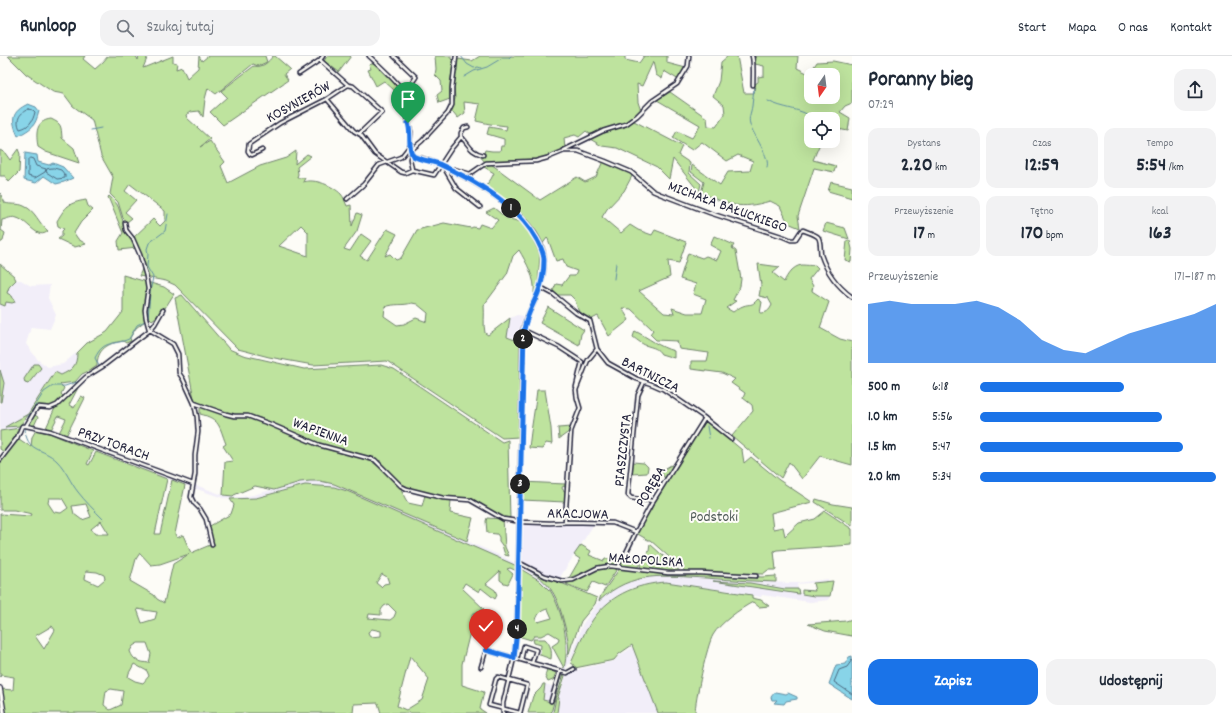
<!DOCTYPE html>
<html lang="pl">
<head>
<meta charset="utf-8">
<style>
  :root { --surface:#fff; --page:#f2f2f3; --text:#1f2937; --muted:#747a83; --line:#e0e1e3; --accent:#1a73e8 }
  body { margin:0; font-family:Dekko,sans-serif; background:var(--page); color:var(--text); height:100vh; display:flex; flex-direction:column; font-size:15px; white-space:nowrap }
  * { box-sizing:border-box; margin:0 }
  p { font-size:13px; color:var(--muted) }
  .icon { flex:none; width:22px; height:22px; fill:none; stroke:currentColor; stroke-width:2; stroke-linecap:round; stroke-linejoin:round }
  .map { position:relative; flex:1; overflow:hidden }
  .details { display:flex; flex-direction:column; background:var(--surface); width:380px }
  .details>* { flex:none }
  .needle { width:26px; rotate:194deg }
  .controls { position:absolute; left:804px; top:12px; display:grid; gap:8px }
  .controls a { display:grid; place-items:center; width:36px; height:36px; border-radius:8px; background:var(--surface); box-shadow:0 4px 16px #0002; font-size:20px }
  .pin { position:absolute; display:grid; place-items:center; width:34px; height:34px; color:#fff; margin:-41px -17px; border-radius:50% 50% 50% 0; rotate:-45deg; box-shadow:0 0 4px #0007 }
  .pin .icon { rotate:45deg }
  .km { position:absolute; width:20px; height:20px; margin:-10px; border-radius:50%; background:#222; color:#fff; font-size:11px; line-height:20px; text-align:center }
  .round { display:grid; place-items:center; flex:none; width:42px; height:42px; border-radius:12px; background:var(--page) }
  .summary { display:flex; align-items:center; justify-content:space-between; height:68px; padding:0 16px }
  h1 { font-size:22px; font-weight:700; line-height:30px }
  .figures { display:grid; grid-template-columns:repeat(3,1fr); gap:6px; height:68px; padding:4px 16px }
  .figures div { display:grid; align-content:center; border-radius:10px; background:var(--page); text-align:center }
  .figures b { font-size:20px; font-weight:700 }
  .figures small { font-size:11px; font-weight:400 }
  .figures p { font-size:11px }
  .chart { height:112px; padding:8px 16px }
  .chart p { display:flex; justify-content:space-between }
  .chart svg { width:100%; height:72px; margin-top:4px; fill:var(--accent); opacity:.7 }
  .cta { display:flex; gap:8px; margin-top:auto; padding:8px 16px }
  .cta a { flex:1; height:46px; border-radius:12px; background:var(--accent); color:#fff; font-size:16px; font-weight:700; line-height:46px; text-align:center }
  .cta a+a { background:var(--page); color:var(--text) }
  ul { padding:0 16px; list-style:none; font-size:13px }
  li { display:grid; grid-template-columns:64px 48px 1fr; align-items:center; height:30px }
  li i { height:10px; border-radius:5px; background:var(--accent) }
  header { display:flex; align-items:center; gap:24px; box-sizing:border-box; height:56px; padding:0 20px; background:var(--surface); border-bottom:1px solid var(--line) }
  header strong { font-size:19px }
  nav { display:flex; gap:22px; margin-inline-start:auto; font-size:14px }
  .search { width:280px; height:36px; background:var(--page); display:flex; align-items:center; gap:10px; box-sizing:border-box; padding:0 14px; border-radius:12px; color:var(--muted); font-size:15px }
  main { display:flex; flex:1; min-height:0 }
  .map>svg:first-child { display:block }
</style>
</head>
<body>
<header>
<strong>Runloop</strong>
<div class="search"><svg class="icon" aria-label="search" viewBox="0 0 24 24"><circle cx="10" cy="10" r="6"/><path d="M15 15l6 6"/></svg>Szukaj tutaj</div>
<nav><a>Start</a><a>Mapa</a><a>O nas</a><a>Kontakt</a></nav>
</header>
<main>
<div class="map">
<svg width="852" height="657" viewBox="0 0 852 657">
  <rect width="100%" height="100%" fill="#fdfcf7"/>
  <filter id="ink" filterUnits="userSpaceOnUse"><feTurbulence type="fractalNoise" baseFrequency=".025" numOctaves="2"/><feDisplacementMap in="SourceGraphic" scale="8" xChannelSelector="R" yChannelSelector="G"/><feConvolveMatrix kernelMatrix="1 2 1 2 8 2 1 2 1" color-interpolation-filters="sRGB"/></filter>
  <g filter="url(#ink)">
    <path fill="#f2eef9" d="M16,224H21L31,230L50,229L48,242L56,259L50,273L31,271L26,288L38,304L48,311L63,308L76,297H77V304L71,314L61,319L54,316L28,358L6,371L20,370L50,376L223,439L240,441L253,439L300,426L310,425H320L334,428L504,501L535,518L548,528L558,545L569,586V601H570L582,569L599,545L612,535L633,524L646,521L667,519L787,527H797L828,523V525L797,528L798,533L791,534V536L814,540H830L828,544L810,546L762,539L761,541L731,535L666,526L647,528L629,533L616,540L605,550L590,567L565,615L556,642L553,657H551L565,607L567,594L566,581L559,552L550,534L549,535L534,520L517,510L334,431H296L256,442L241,443L223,442L185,429L49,377L23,372L0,375V248L5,249L6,246L13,247L12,240L7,237L9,231Z
      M517,259L524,260L521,285L507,280L510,262Z
      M521,466L564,467L594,468L559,523L538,515L521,504Z
      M633,591L658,657H557L559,642H558L567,618H570V616L575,614L614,605L620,599Z
      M545,628L554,631L549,646L543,644Z"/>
    <path fill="#bee39e" stroke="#70826c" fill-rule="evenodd" d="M8,0H85L83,3L95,13L103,6L108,0H136L138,4L139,0H148L143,12L173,0V6L177,7L176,13L182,11L187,22L198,12L199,0L202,5L208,0H265L267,6L258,10L253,8L216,38L208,32L205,43L203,61L199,55L190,56L186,59L187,62L210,83L200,91L210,85L225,106L221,110L228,127L260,110L286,102L296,95L295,108L307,98L311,100L297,111L298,118L297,122H305L303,126C315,122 333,130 341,138C344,141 345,146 347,150L351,149L352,170L357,157L362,159L357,175L344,193L350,195L361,178L371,185L360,200L367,204L387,173L397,178L385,200L390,198L396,204L401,202L417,174L444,167L471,172L473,171L478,172L480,168L491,172L498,164L486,156L494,152L506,162L521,166L531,179L540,198L538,231L535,238L534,237C536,223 526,206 519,194L513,200L507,218L484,249C485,259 483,268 485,277L488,279L510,262L507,281L520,286L519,381L502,382L387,305L313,309L269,301L238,293L175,229L166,225L139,220L143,211L133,182L153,163L160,170L165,165V155L130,128L125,135L136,144L125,156L132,162L127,166L123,162L118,146L110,138L113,121L101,100L92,64L73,50L64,38L53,36L26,18ZM301,169L308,176V200L279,190ZM412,247L417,248L428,257L427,266L416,262L404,268L397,269L384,260L385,251C396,247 402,250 412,247Z
      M273,0H275L290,13L284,18L288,24L223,69L210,56L227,41L221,35L254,10C263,12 268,6 273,0Z
      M327,0H351L339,16L324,5Z
      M435,0H451V3L454,4L450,27V43L439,47L437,39L442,35L441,25L435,19L436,13Z
      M480,0H625V4L639,7L644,0H667V7L686,12L679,24L664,15L662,23L656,19L653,6L642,30L637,28L638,46L641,55L620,70L608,72L593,78H590L586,75L579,81L575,79L564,82L565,93L541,103L485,106L478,98L483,100L485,94L492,95H500L501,90H504V83L487,78L489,71L506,74L507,70L490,68L476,65L480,48L464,46L465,57L458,62L453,56L449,57L455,43L454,30L457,15L458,3L472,5Z
      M728,0H737L744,37H754L755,28L758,26V21L764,20V10L755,8L756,3L755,0H798L797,12L809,18L817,6L833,5L852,9V47L845,50L840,56L850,62L848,75L833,72V63H811V85H821L813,104L836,110L834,116L814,112L798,160L800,172L788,167L780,150L770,145C740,154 729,149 701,137L704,126L691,116L692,109L720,129L728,116L750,115L753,105L738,99L727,105L702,86L692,94L673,82L677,75L692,82L700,69L657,44L670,36L707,62L708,70L716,71L725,58L724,49L713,40L719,25L721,6ZM811,19H833V41H811Z
      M372,7L376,8L402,34L406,42H403L384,25L376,30L368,14L371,13L369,8Z
      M51,63C62,68 61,70 62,82L74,92L79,107L46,96L38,91C36,78 35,65 51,63Z
      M634,65L682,90L678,99L690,107L689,117L701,128L699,136L673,103L669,123L657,111L617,92L602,90L590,83L613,73L623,72Z
      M18,93L20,98L19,116L9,126L5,120H0V94L5,97L10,104Z
      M603,105L629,117L632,120L624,135L607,153L602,161L621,177L630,169L638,174L652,179L655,174L686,186L679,207L668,205L670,221L639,235L664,257L674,258L672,252L687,257H702L706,243L693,238L696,228L680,223L688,197L702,202L706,200L717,204L721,195L710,189L714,180L734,189L732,192L736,195L741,223L740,230L733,244L736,245L726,252L733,256C736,254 740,251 743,250C751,247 751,251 758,243L762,246L760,257C767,257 769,255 772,249L768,242L759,240L761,229L758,208L780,211L773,217L784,226C787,219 793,210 802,209C806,209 811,210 815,209L818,212L809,223L813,230L812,235L829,246L820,272L840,283L852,286V409L820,400L802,423L789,406L781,422L732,380L753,355L752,349L743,342L745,337L731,327L735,323L722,317L691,313V305H707L709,297L679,293L677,285L656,284L650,278L653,274L631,253L622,252L629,264L609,280L598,260L590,264L578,254L575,244L570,239H558L553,235L556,228L562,229L569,220H575L577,215L566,211L563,203L556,205L548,183L547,182L541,190L526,165L511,150L484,132L491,123L494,117L484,111L491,108L540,144L577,121L585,126L596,121Z
      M831,126L852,131V142L828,135Z
      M0,137L5,147C11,149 18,147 24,150C36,155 38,167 48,175C38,185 28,165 17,162C12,160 7,163 2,164L1,174L5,177L3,185L0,187Z
      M109,140C121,150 118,153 123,165C127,174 132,183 137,192L119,194L118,185L123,177L108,141Z
      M86,144L88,150L93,154L81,166L74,177L78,183L86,188L75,191L58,183L62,180V175L64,173L58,170L57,165C66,150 68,147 86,144Z
      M826,167L845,172L849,183L823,175Z
      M847,185H850L852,193L851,206L845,204Z
      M0,208L14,220L16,224L9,231L7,237L12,240L15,246L12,247L6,246L5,250L0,248Z
      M123,219L164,231L174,238L165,252H162C160,257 157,261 152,264L148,260L145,261V265L136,272L130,282L131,285L126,287L123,285C108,287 97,293 97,310L91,314L82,318L75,326L60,328L64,332L61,338L64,341C61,344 58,348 54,350C47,353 40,349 34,354L35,351L24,364L20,370L5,371L28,358L55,316L61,319C72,314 77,310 77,297L87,287L107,276L123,256Z
      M182,239L229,293L243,299L304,313L381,309L394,313L502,386L508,384L510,462C496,462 489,451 477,446C466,441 455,442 443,441C431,440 419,435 407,432L402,429L380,407V404L378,406L319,388L260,362L248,359H234L226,357L199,347L194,343L175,242Z
      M548,251L584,274L581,278L579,289L540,267Z
      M635,275C649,282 659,291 674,295V302L661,298C657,292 654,292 648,290C643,289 637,284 633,281Z
      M34,308H38L41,312L28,328L25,327L24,323Z
      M0,314L4,327L1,346H0Z
      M80,328L69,349L74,352L81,340L85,342L66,380L59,377L66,363L58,360L51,374L46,372L55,352L64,344H65V342Z
      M537,334H545L551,372L552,388L546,387L542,393L529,392C531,372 535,353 537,334Z
      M200,350L224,359L235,361L247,360L259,364L310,386L367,403C374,406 399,426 401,432C403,438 404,441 408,447L422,450L425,439L451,444L450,457L473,462L467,485L334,428L320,425H310L300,426L274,434L255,430L234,439L233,440L223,439L225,406L233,405L223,390L226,388C219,370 220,363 200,358Z
      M33,358L38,361L34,370L27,369Z
      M706,364L742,394L744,407L751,401L779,424L812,446L771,457L773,473L783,471L785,480L799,467L815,463L825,455L852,473V489L777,494L774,495L776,514H768L763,518L686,516L650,484H648L636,477L667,427L661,415L671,409L676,413Z
      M572,371L570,375L559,383L558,372Z
      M20,372L14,383L4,396L0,393V375Z
      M36,374L49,377L93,395L87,408L89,409L96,396L167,423L155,478H160L172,424L185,429L175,478L177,482L183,479L191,497L210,489V491L215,489L212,485L208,471L231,458L234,449L230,443L256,442L305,429L334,431L347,435L517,510V515L510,512L507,513L513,518L508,528L504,527L500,524V515L486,528L495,534L497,539L495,543L481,532L479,536L465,527L462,532L484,553L472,558L473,574L470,576L462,608V629L484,636L480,653L486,657H381L378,647L354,648L353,657H5L1,633L13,634L14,621L1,619L0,621V458L31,460L32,458L14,454H0V405L13,389L19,383L31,391L32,381ZM49,442H62L68,452L61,457L54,456L48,447ZM86,448L91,461L82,464L74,458L72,450ZM101,465L109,478H95L91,473ZM140,497L151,509L160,508L189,498L173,508L164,547L157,543L154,539L130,525L136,503ZM86,515L97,516L104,519L105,523L98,529L85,523ZM382,518L387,521L389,527L384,528L381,531L376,527ZM388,548L396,556L394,561L390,564L368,562L369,558L381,559V554L384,550ZM137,553L157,556L155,563L142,567ZM52,570L55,574L44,593L35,580ZM372,573L381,575V580L370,581L368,576ZM138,587H147L151,598L149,607C140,606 133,605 130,595L133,590ZM410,600L429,623L422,644L406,654L397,650ZM134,608L147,615L149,620L143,627L135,625L128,621L129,617ZM111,633L123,635L121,649L110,654L104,649L106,635Z
      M633,406L644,407L648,411L647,417L632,418Z
      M522,426L565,428V431L563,430L562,432L563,434L565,435V446L522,444Z
      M816,443L833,448L852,451V470L815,446Z
      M487,462L503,463L505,491L509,500L505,499L502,489L499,485V481L497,478L487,477L486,465Z
      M650,488L682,517L643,514L640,510L649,495Z
      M581,489L591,495L589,499L604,505L605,503H619L618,509H604L597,511L569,522L580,503L574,499Z
      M623,503H624L640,508L637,512L620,510V506Z
      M522,508L548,524H554L597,542L595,548L581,565L572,588L568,601C570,589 567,578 564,567C556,535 549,525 520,509Z
      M609,511L617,513L605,531L593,526L587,536L566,528L596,514Z
      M519,512L539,524L549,534H550C563,556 570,588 564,612L552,590L558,586L559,582L549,576L541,580H534L531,584L518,580ZM548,553L552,562L538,566L536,564C538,557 542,554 548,553Z
      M620,512L668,519L700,518L708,520L719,519L762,521L776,520V526C752,525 729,524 706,522C664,520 633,514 599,545L601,539Z
      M713,525L750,527L785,533H798L799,538Z
      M833,525L830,540H814L802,538V534L815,535L813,527Z
      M666,526L752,539V542L761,544L769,550L759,551L753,546C741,552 719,568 713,579C707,589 695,645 695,657H658L632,589L619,598L614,604L575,612L573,608L571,607C577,594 582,580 590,568C607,540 635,528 666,526Z
      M481,560L483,573L477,574L474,561Z
      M852,563V580L825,575L808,568L846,565Z
      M533,583H545C551,589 552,595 551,603L540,599L541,589L534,587Z
      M547,613L556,617L553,624L548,626L545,620Z
      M561,617H562L551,657H528L533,640L541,632L543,628H545L543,644L551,646Z
      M564,618L565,620L558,641L559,642L557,657H553L556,642Z"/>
    <path fill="#88d4e8" stroke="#5f8da3" d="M28,48L36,51L39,55C35,71 32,72 18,80C11,64 11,56 28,48Z
      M25,97L37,99L38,106L49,109L53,107L63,111L73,122L64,126L56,128L44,120L36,127L24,124Z
      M852,600V643L829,628L836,609L845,608L849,601Z
      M775,636L786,638L788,637L797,641V643L786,645L784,648L774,647L777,644H772L771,641Z"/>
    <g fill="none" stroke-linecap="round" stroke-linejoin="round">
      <path stroke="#4b6980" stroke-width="1" d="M29,53L33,54L35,56C33,65 29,71 20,73C15,64 20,56 29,53Z
        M30,102L33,103L36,110L46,113L45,116L35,122L28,120V104Z
        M54,112L61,114L65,119V122L57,123L46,116L47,113Z
        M852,604L847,611L839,614L834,626L852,638"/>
      <path stroke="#5f8da3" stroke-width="1" d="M461,0L467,8L474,12L478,11L481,12
        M464,21L474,15L487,11L502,2H509L511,0
        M754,32C753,38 753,44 752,50C751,57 748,62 750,68C753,79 771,102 767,111
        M768,45C782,53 801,52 813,62
        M91,74L101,72
        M614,223L616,207
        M148,263L150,236L153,221L147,211L148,198L147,193L149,187L165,175L168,158
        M94,315L99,310L95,302C104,283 113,290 129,283L137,269L145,265
        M28,361L44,336L53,330H65L77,326L83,322
        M707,370L709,382
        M25,372C26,397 43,391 57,405C66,414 70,426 78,436C85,445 94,454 103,463"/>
      <defs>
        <path id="minor" d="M369,0C377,7 403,31 406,40C408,48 406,56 408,64C408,68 410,72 411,76C411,83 407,93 412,99C414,101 418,102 421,102C434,106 445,111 457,117C487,133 533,161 543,195C546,206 543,221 540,231C536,246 526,258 523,274L517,573L514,602L503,647V657
          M394,0L416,21L405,37
          M752,0C754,6 753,22 753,29
          M299,18L320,4L323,0
          M348,29L353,30L382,56L359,78
          M327,43L354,75L361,79L375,98L401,116L405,117L412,114L434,119L451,93L461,81C470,88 468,95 483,99
          M461,81V77L464,72L468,71
          M262,94L252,99L250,98L248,95L249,88L280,67L327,43L348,29L320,4
          M564,94L603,75L626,68L637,60L652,45L677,28L688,10L689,0
          M410,95L422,85L448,57L452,49V32L456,0
          M411,99L410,103L412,114
          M446,112V115L456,132L480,151
          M452,115L454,113L470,118L486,107L536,105L547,102L564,95H578L605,105L631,116L653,135L660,138L710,157L784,181L791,184H795L801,175L803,174C807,176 815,178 818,181C821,184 820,194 821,199C827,217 837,230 852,241
          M347,143L364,128L379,109L401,101L409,91
          M125,167L126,174L133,183L140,199L146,220L148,233L145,254L146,262L149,273
          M540,231L553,238L576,257L590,265L597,293L608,307L637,323L654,329L663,333L702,360L731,383
          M150,274L173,288L178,298L179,317L183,323L194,347L197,361L198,376L195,399V418L191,441L194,447L200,453L206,463L212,489
          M523,274L559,291L582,306L576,331
          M644,326L638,339L628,439L631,442L653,445
          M194,347L226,358L234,360H248L270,368L319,389L371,403L375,404L401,430L407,433L443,442L470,444L503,463L523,466L550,467L571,466L613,467L636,476
          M26,370L50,375L193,428
          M0,404L17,382L22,370H26L36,353L39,351L50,352L57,349L86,321L102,311L150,274L155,268L163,254
          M565,466L571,375L580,352L577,342L576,334L588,304L597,293
          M518,506L545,520L562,525L573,524L597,512L610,510L668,517H701L756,520
          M618,511L620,505L624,501L636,476L653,445L705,362
          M521,604L524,590L536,594L532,607
          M481,611L486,594L564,616L567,617L574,613
          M498,621L527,629L520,657L489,649L496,623Z
          M551,645L560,615"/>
        <path id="major" d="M0,632L4,657"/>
      </defs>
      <use href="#minor" stroke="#22223b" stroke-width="5.5"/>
      <use href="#major" stroke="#22223b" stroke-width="6"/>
      <use href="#minor" stroke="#fdfcf7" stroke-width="2.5"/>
      <use href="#major" stroke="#fdfcf7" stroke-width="3.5"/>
    </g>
  </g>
  <g fill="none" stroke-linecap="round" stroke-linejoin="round" filter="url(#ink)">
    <defs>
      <path id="route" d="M408,67C412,78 407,91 413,100C421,104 430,105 439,108C474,124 518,149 537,184C540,190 544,196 544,204C544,214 542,227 538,237C533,249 526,260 524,274L517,573L514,602L486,594"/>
    </defs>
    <use href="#route" stroke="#fff" stroke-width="8"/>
    <use href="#route" stroke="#1a73e8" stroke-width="5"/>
  </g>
  <g text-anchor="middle" stroke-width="4" stroke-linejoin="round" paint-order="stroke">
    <g font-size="15" fill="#22223b" stroke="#fdfcf7">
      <text transform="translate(298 45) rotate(-29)" y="5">KOSYNIERÓW</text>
      <text transform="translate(728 150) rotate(20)" y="5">MICHAŁA BAŁUCKIEGO</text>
      <text transform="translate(651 318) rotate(27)" y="5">BARTNICZA</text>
      <text transform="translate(321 375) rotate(20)" y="5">WAPIENNA</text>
      <text transform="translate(114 387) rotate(20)" y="5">PRZY TORACH</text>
      <text transform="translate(622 394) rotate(-84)" y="5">PIASZCZYSTA</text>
      <text transform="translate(650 430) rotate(-59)" y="5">PORĘBA</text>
      <text transform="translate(578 457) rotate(1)" y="5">AKACJOWA</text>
      <text transform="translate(646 503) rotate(4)" y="5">MAŁOPOLSKA</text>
    </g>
    <g font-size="15" fill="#515c59" stroke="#fdfcf7">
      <text x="714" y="465">Podstoki</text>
    </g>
  </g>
</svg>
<div class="controls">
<a><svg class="needle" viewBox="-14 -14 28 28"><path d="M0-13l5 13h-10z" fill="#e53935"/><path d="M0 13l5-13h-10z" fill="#747a83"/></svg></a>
<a><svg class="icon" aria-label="locate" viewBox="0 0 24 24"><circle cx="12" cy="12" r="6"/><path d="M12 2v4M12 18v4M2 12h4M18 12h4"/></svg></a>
</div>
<div class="pin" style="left:408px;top:67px;background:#1e9e55"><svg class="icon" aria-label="arrive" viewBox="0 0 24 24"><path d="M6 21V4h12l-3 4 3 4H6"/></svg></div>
<div class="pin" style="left:486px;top:594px;background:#d93025"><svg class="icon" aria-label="check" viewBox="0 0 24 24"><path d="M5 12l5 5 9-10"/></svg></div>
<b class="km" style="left:511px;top:152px">1</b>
<b class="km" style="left:523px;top:283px">2</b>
<b class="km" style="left:520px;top:428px">3</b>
<b class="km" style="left:517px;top:573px">4</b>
</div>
<section class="details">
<div class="summary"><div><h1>Poranny bieg</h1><p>07:29</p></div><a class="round"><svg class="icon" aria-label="share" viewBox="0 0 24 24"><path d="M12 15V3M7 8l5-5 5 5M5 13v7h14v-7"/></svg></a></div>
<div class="figures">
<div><p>Dystans</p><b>2.20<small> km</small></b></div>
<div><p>Czas</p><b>12:59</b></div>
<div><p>Tempo</p><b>5:54<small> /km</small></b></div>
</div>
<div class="figures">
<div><p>Przewyższenie</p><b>17<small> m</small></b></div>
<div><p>Tętno</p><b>170<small> bpm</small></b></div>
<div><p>kcal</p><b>163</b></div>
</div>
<div class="chart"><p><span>Przewyższenie</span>171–187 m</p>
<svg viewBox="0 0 160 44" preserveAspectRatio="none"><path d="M0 44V8L10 6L20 8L30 8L40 8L50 6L60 10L70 18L80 30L90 36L100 38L110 32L120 26L130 22L140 18L150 14L160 8V44z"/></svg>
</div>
<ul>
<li><b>500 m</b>6:18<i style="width:61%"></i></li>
<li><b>1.0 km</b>5:56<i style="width:77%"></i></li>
<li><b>1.5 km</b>5:47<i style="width:86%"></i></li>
<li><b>2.0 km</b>5:34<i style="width:100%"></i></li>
</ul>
<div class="cta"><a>Zapisz</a><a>Udostępnij</a></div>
</section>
</main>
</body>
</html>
